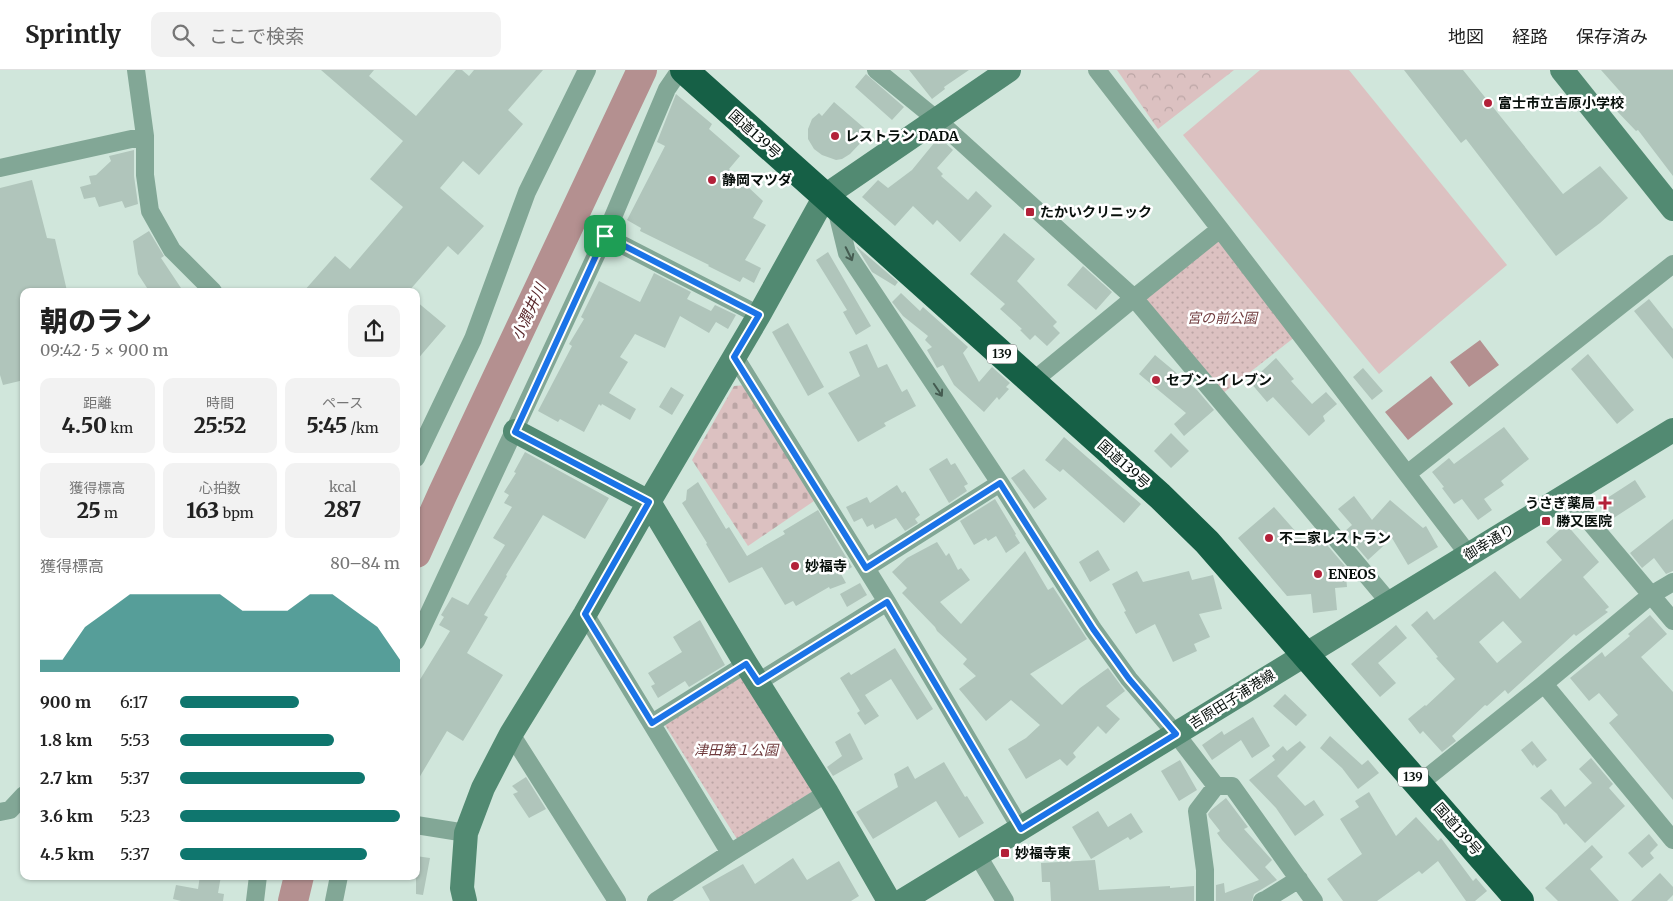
<!DOCTYPE html>
<html lang="ja">
<head>
<meta charset="utf-8">
<style>
  :root { --surface:#fff; --page:#f2f2f2; --text:#222; --muted:#767676; --line:#e0e0e0; --accent:#0f766e }
  body { margin:0; font-family:Merriweather,"Noto Sans JP",serif; background:var(--page); color:var(--text); height:100vh; display:flex; flex-direction:column; font-size:19px; white-space:nowrap }
  * { box-sizing:border-box; margin:0 }
  p { font-size:16px; color:var(--muted) }
  .icon { flex:none; width:28px; height:28px; fill:none; stroke:currentColor; stroke-width:2; stroke-linecap:round; stroke-linejoin:round }
  .map { position:relative; flex:1; overflow:hidden }
  .drawer { position:absolute; left:20px; top:218px; width:400px; height:592px; display:flex; flex-direction:column; background:var(--surface); border-radius:10px; box-shadow:0 1px 4px #0004 }
  .drawer>* { flex:none }
  .pin { position:absolute; display:grid; place-items:center; width:42px; height:42px; color:#fff; margin:-21px; border-radius:10px; box-shadow:0 2px 8px #0006 }
  .round { display:grid; place-items:center; flex:none; width:52px; height:52px; border-radius:10px; background:var(--page) }
  .summary { display:flex; align-items:center; justify-content:space-between; height:85px; padding:0 20px }
  h1 { font-size:28px; font-weight:800; line-height:38px }
  .stats { display:grid; grid-template-columns:repeat(3,1fr); gap:8px; height:85px; padding:5px 20px }
  .stats div { display:grid; align-content:center; border-radius:10px; background:var(--page); text-align:center }
  .stats b { font-size:21px; font-weight:800 }
  .stats small { font-size:14px; font-weight:400 }
  .stats p { font-size:14px }
  .chart { height:140px; padding:10px 20px }
  .chart p { display:flex; justify-content:space-between }
  .chart svg { width:100%; height:90px; margin-top:5px; fill:var(--accent); opacity:.7 }
  ul { padding:0 20px; list-style:none; font-size:16px }
  li { display:grid; grid-template-columns:80px 60px 1fr; align-items:center; height:38px }
  li i { height:12px; border-radius:6px; background:var(--accent) }
  header { display:flex; align-items:center; gap:30px; box-sizing:border-box; height:70px; padding:0 25px; background:var(--surface); border-bottom:1px solid var(--line) }
  header strong { font-size:24px }
  nav { display:flex; gap:28px; margin-inline-start:auto; font-size:18px }
  .search { width:350px; height:45px; background:var(--page); display:flex; align-items:center; gap:12px; box-sizing:border-box; padding:0 18px; border-radius:10px; color:var(--muted); font-size:19px }
  .map>svg:first-child { display:block }
</style>
</head>
<body>
<header>
<strong>Sprintly</strong>
<div class="search"><svg class="icon" aria-label="search" viewBox="0 0 24 24"><circle cx="10" cy="10" r="6"/><path d="M15 15l6 6"/></svg>ここで検索</div>
<nav><a>地図</a><a>経路</a><a>保存済み</a></nav>
</header>
<div class="map">
<svg width="1673" height="831" viewBox="0 0 1673 831">
  <defs>
    <pattern id="forest-crowns" width="20" height="18" patternUnits="userSpaceOnUse" patternTransform="scale(1.25)"><rect width="20" height="18" fill="#dcc1c1"/><path d="M2 6a3 3 0 1 1 6 0M12 15a3 3 0 1 1 6 0" fill="none" stroke="#bba5a5"/></pattern>
    <pattern id="cemetery-stones" width="16" height="16" patternUnits="userSpaceOnUse" patternTransform="scale(1.25)"><rect width="16" height="16" fill="#dcc1c1"/><path d="M2 7V4a2 2 0 0 1 4 0v3zM10 15v-3a2 2 0 0 1 4 0v3z" fill="#bba5a5"/></pattern>
    <pattern id="park-dots" width="8" height="8" patternUnits="userSpaceOnUse" patternTransform="scale(1.25)"><rect width="8" height="8" fill="#dcc1c1"/><path d="M2 2h.1M6 6h.1" fill="none" stroke="#bba5a5" stroke-width="1.8" stroke-linecap="round"/></pattern>
  </defs>
  <rect width="100%" height="100%" fill="#d0e6db"/>
  <path fill="#dcc1c1" d="M1260,0H1349L1507,195L1379,304L1183,65Z"/>
  <path fill="url(#forest-crowns)" d="M1117,0H1234L1158,59Z"/>
  <path fill="url(#cemetery-stones)" d="M746,315L814,431L748,476L692,390L734,316Z"/>
  <path fill="url(#park-dots)" d="M1219,167L1300,263L1222,324L1139,228Z
    M743,606L815,720L737,769L665,655Z"/>
  <path fill="#b49090" d="M1480,270L1499,295L1469,317L1450,292Z
    M1431,306L1453,334L1408,370L1385,342Z"/>
  <g fill="none" stroke-linecap="round" stroke-linejoin="round">
    <path stroke="#b49090" stroke-width="30" d="M416,483L443,423L642,0
      M293,831L299,806"/>
  </g>
  <path fill="#b0c5bb" fill-rule="evenodd" d="M321,0H374L369,6L416,46L456,0H462L469,6L474,0H543L508,40L523,54L479,105L463,91L440,118L484,156L458,185L448,176L409,221H304L335,186L350,199L403,137L370,109L403,71Z
    M909,0H969L944,17L945,19L932,29Z
    M1404,0H1463L1563,124L1600,96L1628,128L1600,153L1556,186L1466,69L1461,73Z
    M1601,0H1673V106L1638,60L1636,61L1613,37L1625,27Z
    M866,4L904,37L892,50L855,17Z
    M676,24L712,54L709,59L740,86L729,99L763,131L753,148L766,155L745,190L761,198L754,213L743,207L740,212L708,196L709,195L640,161L641,158L627,150L665,76L657,72Z
    M834,32L870,63L850,84L842,89L836,90L822,85L814,79L808,69V59L812,49L819,43L822,46Z
    M939,67L953,80L937,98L943,104L941,106L968,130L976,121L992,136L960,172L937,150L933,155L913,136L895,156L862,127L878,110L888,118L912,100Z
    M134,80V106L138,134L125,138L122,131L99,137L95,127L84,129L80,117L91,114L89,106L96,105L111,91L109,86Z
    M32,110L47,168L55,169L67,221H24V310L3,315L0,305V118Z
    M149,161L164,186L161,188L183,221H149L138,204L133,171Z
    M1004,163L1035,189L1017,211L1057,252L1053,256L1060,263L1047,276L1035,265L1030,270L1020,260L1022,259L1000,239L1005,234L970,204Z
    M856,176L898,212L895,216L872,202Z
    M828,182L871,256L856,265L843,242L847,240L816,190Z
    M1083,196L1112,222L1096,240L1067,215Z
    M654,203L691,222L687,229L711,241L715,235L736,245L728,259L716,252L709,263L680,246L665,278L635,264L620,287L628,292L609,323L636,339L630,350L602,334L601,336L599,334L584,362L560,349L558,352L538,341L572,276L569,274L584,249L581,247L599,211L640,232Z
    M901,223L920,241L923,237L968,277L963,283L979,312L992,297L1010,313L1006,317L1009,319L999,330L997,327L984,342L954,315L943,295L937,298L927,280L932,277L925,270L928,266L903,246L892,232Z
    M1649,229L1673,259V289L1634,241Z
    M416,231L446,256L416,291Z
    M788,253L824,317L808,326L772,262Z
    M867,274L878,298L887,294L902,322L907,319L916,336L884,353L886,356L858,372L828,323L860,306L849,282Z
    M1588,284L1634,340L1617,354L1571,299Z
    M1155,285L1197,320L1214,340L1184,366L1174,354L1186,343L1139,304Z
    M1276,288L1294,309L1291,311L1312,334L1326,322L1337,334L1323,346L1325,351L1309,366L1273,327L1267,332L1250,312Z
    M1363,298L1383,321L1372,330L1353,307Z
    M671,317L684,325L672,345L659,337Z
    M1504,357L1529,389L1501,411L1504,415L1484,429L1492,440L1478,450L1462,429L1454,434L1442,418L1444,417L1432,402L1449,388L1454,394Z
    M1171,363L1189,381L1171,398L1154,381Z
    M1064,367L1141,434L1124,453L1063,399L1060,402L1045,390Z
    M525,382L609,428L585,469L543,445L506,505L507,506L484,545L488,547L467,583L503,605L463,671L447,661L416,713V616L450,561L439,555L444,547L441,545L452,527L468,535L505,475L493,468L512,437L504,433L509,425L504,422L516,403L514,402Z
    M947,388L951,395L955,393L968,414L964,416L967,421L949,433L929,399Z
    M1024,399L1047,429L1034,439L1011,408Z
    M1635,410L1646,427L1609,451L1598,434Z
    M698,412L726,459L729,457L747,486L785,464L783,461L818,440L852,497L841,504L846,513L830,519L829,517L796,536L793,531L785,535L762,497L729,513L706,474L707,473L682,433L686,430L687,420Z
    M897,415L902,423L905,421L920,445L915,449L918,453L905,461L896,448L875,459L873,454L867,457L862,448L854,452L846,437L867,427L870,433Z
    M1354,426L1372,450L1390,430L1423,458L1426,456L1438,477L1408,495L1392,468L1368,490L1344,462L1352,455L1338,439Z
    M995,429L1016,464L1015,465L1020,473L1006,483L996,466L988,471L986,468L974,475L960,451Z
    M1274,437L1305,472L1316,462L1345,496L1347,517L1335,518L1337,540L1313,543L1311,524L1287,526L1238,468Z
    M1673,449V501L1666,504L1654,488L1642,498L1630,483Z
    M1566,454L1599,492L1583,507L1609,537L1605,540L1608,542L1576,566L1574,564L1508,624L1505,620L1487,636L1485,635L1452,666L1456,671L1442,682L1423,661L1420,664L1408,649L1425,635L1426,636L1455,609L1436,588L1438,587L1411,555L1427,541L1434,550L1495,501L1520,529L1562,490L1546,472ZM1503,551L1522,572L1497,593L1479,572Z
    M937,472L946,486L949,483L958,500L961,498L970,510L940,532L961,554L1025,481L1048,520L1053,517L1087,569L1030,604L1062,635L1080,618L1108,598L1125,621L1106,636L1120,649L1106,664L1098,656L1073,683L1076,687L1067,696L1060,689L1026,709L1008,679L1026,668L1040,655L1011,630L986,651L959,619L976,606L963,594L967,589L937,561L935,557L902,523L907,518L892,502L907,488Z
    M1098,480L1110,500L1090,512L1079,492Z
    M1137,501L1143,512L1189,501L1192,510L1213,505L1222,539L1199,544L1210,567L1194,574L1197,581L1173,592L1155,554L1136,564L1124,542L1126,541L1112,514Z
    M860,513L867,525L847,537L840,524Z
    M1650,545L1667,564L1641,587L1673,622V730L1609,653L1618,645L1599,623L1589,631L1570,608L1602,582L1605,587L1630,566L1628,564Z
    M700,550L725,595L689,617L685,611L658,628L651,616L655,614L648,603L682,582L673,567Z
    M1396,555L1407,568L1378,593L1396,613L1380,627L1351,594Z
    M895,578L933,639L917,650L891,609L865,625L879,646L865,655L857,643L860,641L840,608L849,602L851,605Z
    M1285,624L1307,645L1296,656L1273,636Z
    M1253,647L1270,676L1252,688L1241,670L1212,690L1202,675L1222,661L1224,665Z
    M850,663L863,689L833,706L827,697L842,686L835,672Z
    M1330,666L1362,695L1368,690L1379,703L1358,719L1342,698L1320,678Z
    M1300,671L1306,677L1277,706L1305,736L1314,730L1324,745L1295,766L1276,738L1249,710L1275,690L1272,686L1283,676L1287,681Z
    M1532,671L1547,690L1537,698L1534,694L1533,696L1521,680Z
    M1591,688L1613,714L1609,718L1625,736L1585,773L1566,753L1564,755L1557,744L1540,728L1551,719L1565,737L1592,713L1579,699Z
    M1180,690L1197,720L1179,731L1161,701Z
    M944,692L965,727L967,726L984,753L959,768L936,731L873,769L856,742L898,717L894,704L908,696L915,709Z
    M526,707L546,739L529,748L513,724L518,722L512,716Z
    M1369,722L1396,766L1416,747L1438,771L1441,768L1473,811L1476,808L1487,821L1475,831H1466L1438,791L1422,804L1419,801L1377,831H1343L1327,809L1362,784L1340,749L1359,737L1355,731Z
    M1226,728L1248,757L1244,759L1272,790L1265,797L1277,810L1254,824L1252,831H1216V815L1224,813L1225,823L1259,810L1222,770L1217,763L1220,761L1209,747L1208,744L1211,740Z
    M1098,741L1108,757L1131,743L1143,762L1130,770L1128,767L1091,789L1072,757Z
    M1649,764L1658,775L1650,783L1654,788L1642,798L1628,783Z
    M1592,775L1603,787L1590,799L1619,831H1558L1545,818Z
    M416,786L430,788L423,825L416,824Z
    M793,788L807,810L839,791L859,826L851,831H710L702,817L743,794L755,814Z
    M1095,790L1099,820L1170,816V818L1194,816V831H1051L1050,812H1042L1041,793Z
    M1660,803L1673,817V825L1667,831H1631Z
    M200,806H221L218,823L224,824L223,831H181L173,829L176,815L198,819Z"/>
  <g fill="none" stroke-linecap="round" stroke-linejoin="round">
    <path stroke="#82a796" stroke-width="18" d="M136,0L145,66V105L150,141L172,180L213,221
      M876,0L936,49L1134,228L1389,532
      M1097,0L1220,159L1468,484
      M0,98L145,66
      M836,138L847,183L1000,413L1093,559L1129,609L1176,664L1216,716H1232L1314,831
      M605,166L759,245
      M735,287L887,532L1021,759
      M1033,311L1134,228L1220,159
      M416,388L473,269L527,122L587,0
      M1407,404L1673,194
      M1567,425L1673,551
      M866,498L1000,413
      M585,544L730,783
      M416,571L605,166L667,19L680,0
      M758,612L887,532
      M1544,614L1673,770
      M652,653L746,594
      M511,664L617,831
      M1419,714L1544,614L1651,525L1673,512
      M0,742L10,740L24,725
      M416,755L466,763
      M978,786L1005,831
      M255,831L258,806
      M334,831L339,806
      M656,831L730,783L827,723
      M1205,831V800L1197,741L1216,716
      M1262,831L1267,829L1299,809"/>
    <path stroke="#528a72" stroke-width="24" d="M1562,0L1673,139
      M515,361L649,432L746,594L827,723L889,831
      M465,831L462,818L466,763L483,718L511,664L585,544L649,432L759,245L825,126L1009,0
      M902,831L1673,360"/>
    <path stroke="#166046" stroke-width="28" d="M684,0L1160,426L1207,472L1520,831"/>
  </g>
  <defs><path id="oneway-shaft" d="M-6 0H5M1.5-3L5.5 0L1.5 3" fill="none" stroke-width="1.6" stroke-linecap="round" stroke-linejoin="round" transform="scale(1.25)"/></defs>
  <g stroke="#455c51">
    <use href="#oneway-shaft" transform="translate(849 184) rotate(64)"/>
    <use href="#oneway-shaft" transform="translate(938 320) rotate(56)"/>
  </g>
  <g fill="none" stroke-linecap="round" stroke-linejoin="round">
    <defs>
      <path id="route" d="M605,166L759,245L734,287L866,498L1000,413L1093,559L1129,609L1176,664L1021,759L887,532L758,612L746,594L652,653L585,544L649,432L515,362Z"/>
    </defs>
    <use href="#route" stroke="#fff" stroke-width="10"/>
    <use href="#route" stroke="#1a73e8" stroke-width="6"/>
  </g>
  <g fill="#b32139" stroke="#fff" stroke-width="2">
    <circle cx="1488" cy="33" r="5"/>
    <circle cx="835" cy="66" r="5"/>
    <circle cx="712" cy="110" r="5"/>
    <rect x="1025" y="137" width="10" height="10" rx="2.5"/>
    <circle cx="1156" cy="310" r="5"/>
    <path d="M1602.5 425.5h5v5h5v5h-5v5h-5v-5h-5v-5h5z"/>
    <rect x="1541" y="446" width="10" height="10" rx="2.5"/>
    <circle cx="1269" cy="468" r="5"/>
    <circle cx="795" cy="496" r="5"/>
    <circle cx="1318" cy="504" r="5"/>
    <rect x="1000" y="778" width="10" height="10" rx="2.5"/>
  </g>
  <g text-anchor="middle" stroke-width="5" stroke-linejoin="round" paint-order="stroke">
    <g fill="#fff" stroke="#525855" stroke-width="1">
      <rect x="987" y="274.5" width="30" height="19" rx="4"/>
      <rect x="1398" y="697.5" width="30" height="19" rx="4"/>
    </g>
    <g font-size="12" font-weight="bold" fill="#08100c">
      <text x="1002" y="288">139</text>
      <text x="1413" y="711">139</text>
    </g>
    <g font-size="14" font-weight="bold" fill="#08100c" stroke="#fff" text-anchor="start">
      <text x="1498" y="38">富士市立吉原小学校</text>
      <text x="845" y="71">レストラン DADA</text>
      <text x="722" y="115">静岡マツダ</text>
      <text x="1040" y="147">たかいクリニック</text>
      <text x="1166" y="315">セブン-イレブン</text>
      <text x="1595" y="438" text-anchor="end">うさぎ薬局</text>
      <text x="1556" y="456">勝又医院</text>
      <text x="1279" y="473">不二家レストラン</text>
      <text x="805" y="501">妙福寺</text>
      <text x="1328" y="509">ENEOS</text>
      <text x="1015" y="788">妙福寺東</text>
    </g>
    <g font-size="14" fill="#08100c" stroke="#fff">
      <text transform="translate(755 64) rotate(42)" y="5">国道139号</text>
      <text transform="translate(1124 394) rotate(42)" y="5">国道139号</text>
      <text transform="translate(1489 472) rotate(-31)" y="5">御幸通り</text>
      <text transform="translate(1232 629) rotate(-32)" y="5">吉原田子浦港線</text>
      <text transform="translate(1458 759) rotate(49)" y="5">国道139号</text>
    </g>
    <g font-size="14" font-style="italic" fill="#6f3b3d" stroke="#fff">
      <text x="1222" y="253">宮の前公園</text>
      <text x="736" y="685">津田第１公園</text>
    </g>
    <g font-size="15" font-style="italic" fill="#582629" stroke="#fff">
      <text transform="translate(529 242) rotate(-65)" y="5">小潤井川</text>
    </g>
  </g>
</svg>
<div class="pin" style="left:605px;top:166px;background:#1e9e55"><svg class="icon" aria-label="arrive" viewBox="0 0 24 24"><path d="M6 21V4h12l-3 4 3 4H6"/></svg></div>
<section class="drawer">
<div class="summary"><div><h1>朝のラン</h1><p>09:42 · 5 × 900 m</p></div><a class="round"><svg class="icon" aria-label="share" viewBox="0 0 24 24"><path d="M12 15V3M7 8l5-5 5 5M5 13v7h14v-7"/></svg></a></div>
<div class="stats">
<div><p>距離</p><b>4.50<small> km</small></b></div>
<div><p>時間</p><b>25:52</b></div>
<div><p>ペース</p><b>5:45<small> /km</small></b></div>
</div>
<div class="stats">
<div><p>獲得標高</p><b>25<small> m</small></b></div>
<div><p>心拍数</p><b>163<small> bpm</small></b></div>
<div><p>kcal</p><b>287</b></div>
</div>
<div class="chart"><p><span>獲得標高</span>80–84 m</p>
<svg viewBox="0 0 160 44" preserveAspectRatio="none"><path d="M0 44V38L10 38L20 22L30 14L40 6L50 6L60 6L70 6L80 6L90 14L100 14L110 14L120 6L130 6L140 14L150 22L160 38V44z"/></svg>
</div>
<ul>
<li><b>900 m</b>6:17<i style="width:54%"></i></li>
<li><b>1.8 km</b>5:53<i style="width:70%"></i></li>
<li><b>2.7 km</b>5:37<i style="width:84%"></i></li>
<li><b>3.6 km</b>5:23<i style="width:100%"></i></li>
<li><b>4.5 km</b>5:37<i style="width:85%"></i></li>
</ul>
</section>
</div>
</body>
</html>
